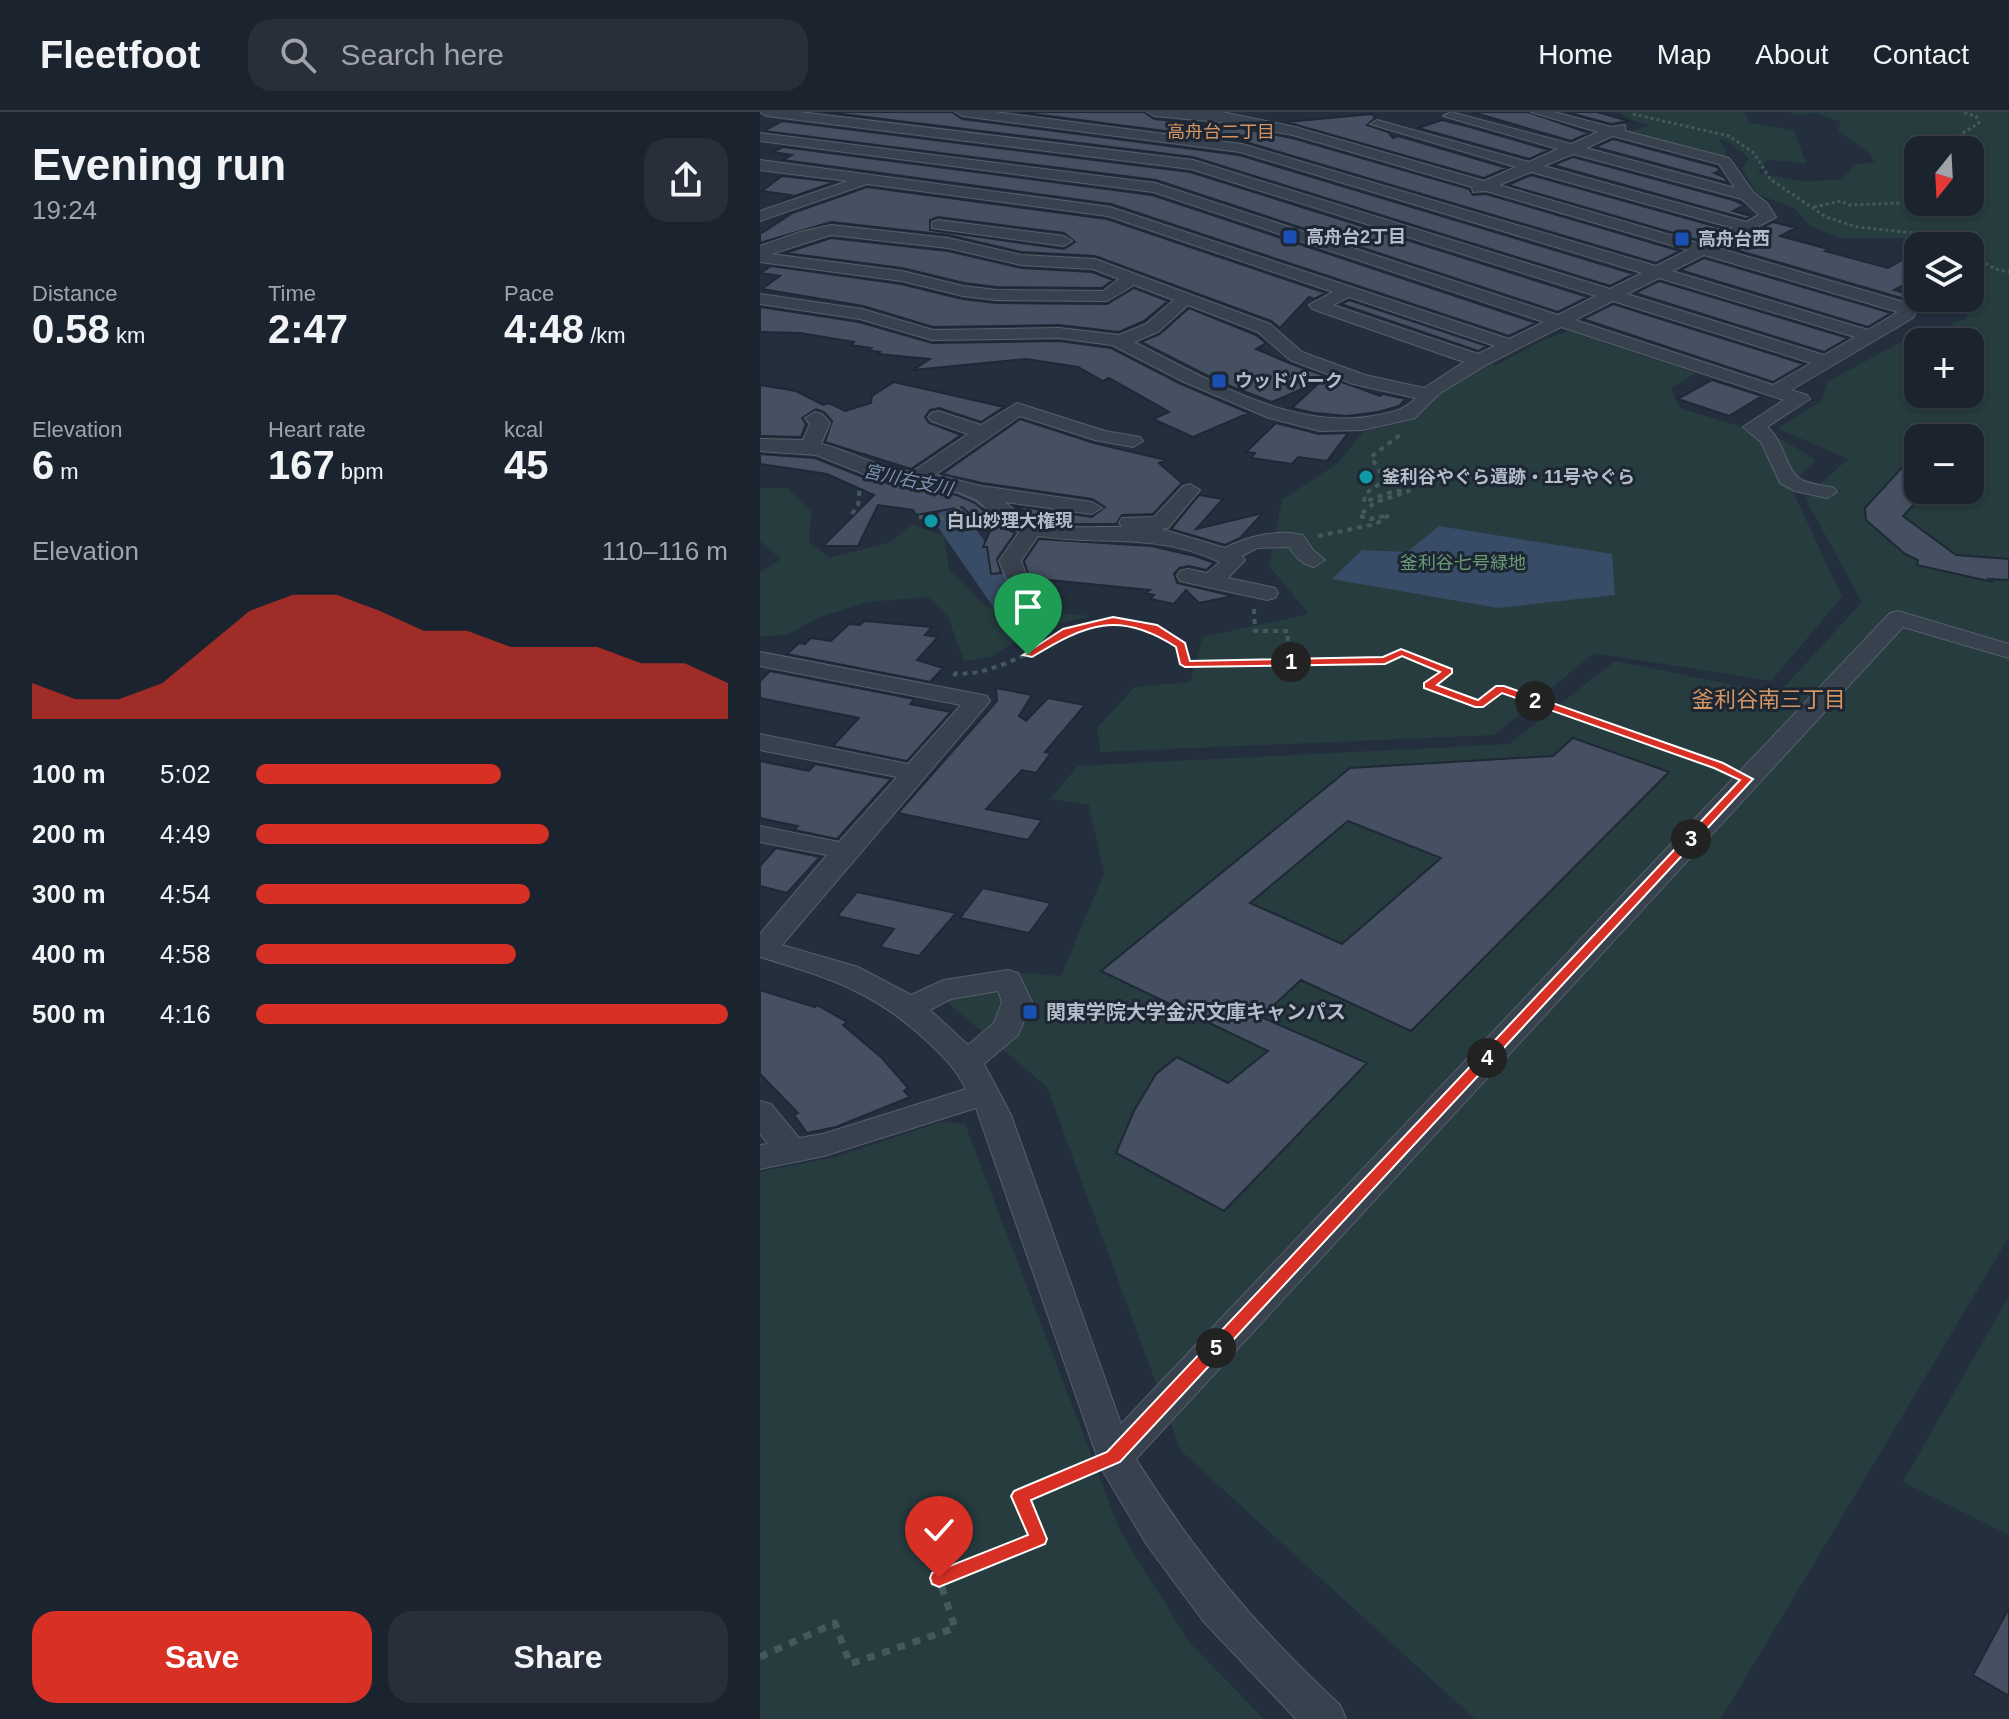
<!DOCTYPE html>
<html lang="en">
<head>
<meta charset="utf-8">
<style>
  :root { --surface:#1b232e; --page:#282f3a; --text:#f1f3f6; --muted:#a0a4aa; --line:#39404a; --accent:#d93025 }
  body { margin:0; font-family:Helvetica,"Noto Sans JP",sans-serif; background:var(--page); color:var(--text); height:100vh; display:flex; flex-direction:column; font-size:30px; white-space:nowrap }
  * { box-sizing:border-box; margin:0 }
  p { font-size:26px; color:var(--muted) }
  .icon { flex:none; width:44px; height:44px; fill:none; stroke:currentColor; stroke-width:2; stroke-linecap:round; stroke-linejoin:round }
  .map { position:relative; flex:1; overflow:hidden }
  .panel { display:flex; flex-direction:column; background:var(--surface); width:760px }
  .panel>* { flex:none }
  .needle { width:52px; rotate:198deg }
  .buttons { position:absolute; left:1144px; top:24px; display:grid; gap:16px }
  .buttons a { display:grid; place-items:center; width:80px; height:80px; border-radius:16px; background:var(--surface); box-shadow:0 2px 6px #0004,0 0 0 2px var(--line); font-size:40px }
  .pin { position:absolute; display:grid; place-items:center; width:68px; height:68px; color:#fff; margin:-82px -34px; border-radius:50% 50% 50% 0; rotate:-45deg; box-shadow:0 0 8px #0007 }
  .pin .icon { rotate:45deg }
  .km { position:absolute; width:40px; height:40px; margin:-20px; border-radius:50%; background:#222; color:#fff; font-size:22px; line-height:40px; text-align:center }
  .round { display:grid; place-items:center; flex:none; width:84px; height:84px; border-radius:24px; background:var(--page) }
  .headline { display:flex; align-items:center; justify-content:space-between; height:136px; padding:0 32px }
  h1 { font-size:44px; font-weight:800; line-height:60px }
  .stats { display:grid; grid-template-columns:repeat(3,1fr); gap:12px; height:136px; padding:8px 32px }
  .stats div { display:grid; align-content:center }
  .stats b { font-size:40px; font-weight:800 }
  .stats small { font-size:22px; font-weight:400 }
  .stats p { font-size:22px }
  .chart { height:224px; padding:16px 32px }
  .chart p { display:flex; justify-content:space-between }
  .chart svg { width:100%; height:144px; margin-top:8px; fill:var(--accent); opacity:.7 }
  .primary-button { display:flex; gap:16px; margin-top:auto; padding:16px 32px }
  .primary-button a { flex:1; height:92px; border-radius:24px; background:var(--accent); color:#fff; font-size:32px; font-weight:800; line-height:92px; text-align:center }
  .primary-button a+a { background:var(--page); color:var(--text) }
  ul { padding:0 32px; list-style:none; font-size:26px }
  li { display:grid; grid-template-columns:128px 96px 1fr; align-items:center; height:60px }
  li i { height:20px; border-radius:10px; background:var(--accent) }
  header { display:flex; align-items:center; gap:48px; box-sizing:border-box; height:112px; padding:0 40px; background:var(--surface); border-bottom:2px solid var(--line) }
  header strong { font-size:38px }
  nav { display:flex; gap:44px; margin-inline-start:auto; font-size:28px }
  .search { width:560px; height:72px; background:var(--page); display:flex; align-items:center; gap:20px; box-sizing:border-box; padding:0 28px; border-radius:24px; color:var(--muted); font-size:30px }
  main { display:flex; flex:1; min-height:0 }
  .map>svg:first-child { display:block }
</style>
</head>
<body>
<header>
<strong>Fleetfoot</strong>
<div class="search"><svg class="icon" aria-label="search" viewBox="0 0 24 24"><circle cx="10" cy="10" r="6"/><path d="M15 15l6 6"/></svg>Search here</div>
<nav><a>Home</a><a>Map</a><a>About</a><a>Contact</a></nav>
</header>
<main>
<section class="panel">
<div class="headline"><div><h1>Evening run</h1><p>19:24</p></div><a class="round"><svg class="icon" aria-label="share" viewBox="0 0 24 24"><path d="M12 15V3M7 8l5-5 5 5M5 13v7h14v-7"/></svg></a></div>
<div class="stats">
<div><p>Distance</p><b>0.58<small> km</small></b></div>
<div><p>Time</p><b>2:47</b></div>
<div><p>Pace</p><b>4:48<small> /km</small></b></div>
</div>
<div class="stats">
<div><p>Elevation</p><b>6<small> m</small></b></div>
<div><p>Heart rate</p><b>167<small> bpm</small></b></div>
<div><p>kcal</p><b>45</b></div>
</div>
<div class="chart"><p><span>Elevation</span>110–116 m</p>
<svg viewBox="0 0 160 44" preserveAspectRatio="none"><path d="M0 44V33L10 38L20 38L30 33L40 22L50 11L60 6L70 6L80 11L90 17L100 17L110 22L120 22L130 22L140 27L150 27L160 33V44z"/></svg>
</div>
<ul>
<li><b>100 m</b>5:02<i style="width:52%"></i></li>
<li><b>200 m</b>4:49<i style="width:62%"></i></li>
<li><b>300 m</b>4:54<i style="width:58%"></i></li>
<li><b>400 m</b>4:58<i style="width:55%"></i></li>
<li><b>500 m</b>4:16<i style="width:100%"></i></li>
</ul>
<div class="primary-button"><a>Save</a><a>Share</a></div>
</section>
<div class="map">
<svg width="1249" height="1607" viewBox="0 0 1249 1607">
  <rect width="100%" height="100%" fill="#242f3e"/>
  <path fill="#263c3f" fill-rule="evenodd" d="M859,0H984L989,10L1034,19L1046,51L1007,48L998,61L1039,69L1081,68L1095,53L1115,50L1109,41L1078,19L1081,10L1057,1L1036,3L1030,0H1249V1125L961,1607H715L421,1339L287,975L167,873L242,859L301,864L344,761L329,693L290,687L318,654L749,632L855,549L1018,582L1102,490L1045,386L1088,347L1017,316L1062,289L1067,270L1139,231L1206,207L1221,172L1217,163L1210,159V134H1161L1144,126H1079L1049,113L1035,97L997,82L982,57L989,46L967,29L958,27L966,38L965,44L869,20L890,13L872,8ZM1158,38H1210V90H1158ZM1158,230H1210V282H1158ZM1158,326H1210V378H1158Z
    M808,219L936,261L911,277L920,296L1023,328L1056,348L1030,373L1082,485L1011,569L834,541L734,623L341,640L337,616L375,575L430,570L443,525L549,502L509,454L522,388L578,351L603,320L635,312L709,261L731,250L735,254L783,228Z
    M0,376H28L51,400L49,430L69,446L131,430L152,412L184,424L189,458L226,494L330,504L277,517L230,545L204,549L188,505L168,485L108,490L60,505L26,523L0,524V461L21,447L0,429Z
    M181,1010L205,1012L360,1419L430,1531L504,1607H0V1060L76,1045Z
    M1249,1184V1423L1143,1370Z"/>
  <path fill="#394c67" d="M679,414L852,442L855,483L738,496L572,467L602,438L647,440Z"/>
  <g fill="none" stroke-linecap="round" stroke-linejoin="round">
    <path fill="#394c67" fill-rule="evenodd" d="M142,357C172,363 210,361 229,388L210,409L271,494L266,502L252,506L238,502L173,408L190,389L130,375L124,368L130,361Z"/>
  </g>
  <path fill="#455162" stroke="#1f2835" stroke-width="2" fill-rule="evenodd" d="M65,0H192L202,7L479,43L874,162L850,174L433,45Z
    M258,0H384L394,7L447,12L432,19L474,15L532,26L709,77L713,83L726,82L920,139L896,151L482,29Z
    M712,0H768L829,21L811,29Z
    M806,0H837L869,9L851,12Z
    M612,2L615,6L607,13L628,20L633,26L638,24L747,56L724,66L526,10Z
    M682,8L710,15L789,38L769,47L658,16Z
    M22,9L430,60L828,185L798,200L396,68L4,19Z
    M853,27L957,55L960,59L954,61L964,65L968,71L835,35Z
    M23,35L392,83L776,211L749,224L351,92L23,48L32,43L13,40Z
    M813,45L973,88L984,93L973,99L991,104L986,107L793,53Z
    M771,63L965,117L941,129L748,73Z
    M22,64L75,70L23,88L31,83L2,79Z
    M107,75L347,107L566,181L554,187L549,185L520,216L511,209L335,144L261,140L188,123L71,110L0,131V122L28,104H24ZM178,105L304,121L315,130L304,137L170,118V108Z
    M1013,110L1036,116L1020,124L1068,137L1065,139L1128,156L1142,148L1158,153V166L1134,178L1162,186L1155,190L966,135Z
    M71,126L188,139L261,156L332,160L353,168L342,176L236,175L204,171L142,156L25,141Z
    M944,146L1131,201L1108,215L920,158Z
    M11,154L141,172L202,187L236,191L347,192L374,176L408,189L384,209L359,220L299,213L173,215L103,194L2,177L20,164L0,161Z
    M899,169L1088,226L1064,240L875,181Z
    M589,188L727,234L718,239L581,192Z
    M853,192L1044,252L1013,270L823,207Z
    M0,195L99,210L172,231L299,229L351,236L421,272L489,301L433,325L393,307L409,300L349,266L343,269L318,255L266,247L153,258L170,247L118,242L120,240L107,238L111,236L91,233L94,230L40,221L0,220Z
    M429,196L496,223L506,231L496,237L529,251L620,284L623,282L646,287L639,294L618,300L587,304L555,301L532,296L561,269L512,290L462,271L381,230L400,222Z
    M952,268L1002,284L969,304L918,287Z
    M134,270L244,295L221,310L179,296L170,298L165,305L169,311L201,323L151,357L65,330L72,309L64,300L56,297L42,306L46,312L41,325L0,324V273L36,279L63,293L69,291L85,299L111,291L112,284Z
    M260,307L334,331L406,348L399,351L422,371L393,402L362,403L356,412H315L285,409L255,394L332,405L345,395L332,387L222,371L182,362Z
    M516,311L559,322L588,321L567,349L538,345L532,352L491,346L495,341L486,340Z
    M1158,338V388L1143,404L1196,443L1249,447V468L1229,467L1233,470L1157,453L1158,448L1145,442L1106,408L1105,396Z
    M0,342L55,346L108,367L197,383L215,391L243,415L255,421L237,447L241,461L231,462L227,435H223L230,419L202,395L156,403L153,398L118,393L98,434H63L114,383L67,362L0,352Z
    M439,383L463,387L436,417L503,401L480,426L465,433L411,417Z
    M279,427L391,434L435,444L454,451L446,458L429,454L419,456L414,462L417,471L473,484L439,491L426,478L414,492L390,487L394,483L386,481L390,478L269,466L264,449Z
    M104,509L172,515L165,523L178,525L157,548L183,556L170,570L27,542L39,531L45,532L51,526L71,529L89,512L100,513Z
    M10,559L154,587L150,592L191,600L147,649L73,634L99,606L0,586V569Z
    M236,576L272,583L259,604L266,609L288,586L325,593L285,640L291,641L276,661L262,658L226,697L282,708L268,728L138,701L237,589Z
    M813,626L909,660L651,919L541,868L501,905L607,951L464,1099L356,1041L374,999L396,962L417,945L468,971L508,939L341,859L590,656L793,644ZM588,709L681,746L582,832L490,791Z
    M0,649L49,659L55,652L131,667L77,727L34,718L38,714L0,706Z
    M16,736L60,745L27,781L0,774V754Z
    M223,776L291,791L269,821L200,806Z
    M97,780L196,801L159,844L120,835L134,817L77,804Z
    M0,878L55,895L57,893L87,910L83,913L122,946L148,976L144,979L150,985L76,1015L47,1021L34,1003L38,1001L0,962Z
    M1249,1496V1584L1213,1563Z"/>
  <g fill="none" stroke-linecap="round" stroke-linejoin="round">
    <defs>
      <path id="minor" d="M0,0H40L433,48L850,177L882,161L480,40L202,4L195,0H235L482,32L896,154L928,138L726,79L713,80L712,75L533,23L469,11L394,4L387,0H462L535,15L724,69L756,55L610,12L617,8L769,50L798,37L683,4L691,0L811,32L838,20L771,0H794L851,15L865,13V19L969,46L994,81L1007,91L1016,105L958,136L1154,193L1157,197L1153,206L1031,278L1047,283L1050,287L1007,315C1025,329 1025,359 1042,368C1052,373 1064,373 1074,376L1077,380L1067,386L1035,379L1020,371L1001,330L983,315L1024,288L801,215L726,253L679,282L655,306L603,318L560,319L509,306L422,269L352,233L299,226L172,228L100,207L0,192V182L102,197L173,218L299,216L359,223L386,212L414,188L374,173L347,189L236,188L203,184L142,169L0,150V134L40,120L71,113L188,126L261,143L335,147L510,212L542,240L605,263L664,276L704,250L552,197L549,193L573,180L348,104L107,72L0,109V99L88,69L0,58V48L350,95L749,227L784,210L393,80L0,29V21L395,71L798,203L836,184L431,57L6,4ZM853,24L959,52L975,76L826,36ZM813,42L982,87L999,103L986,110L784,54ZM771,60L973,116L941,132L739,73ZM71,123L188,136L261,153L333,157L359,167L343,179L236,178L203,174L142,159L11,142ZM944,143L1138,200L1108,218L912,159ZM899,166L1095,225L1064,243L867,182ZM589,185L735,234L718,242L573,193ZM853,189L1051,251L1013,273L815,208ZM428,193L498,220L530,248L593,272L656,286C645,298 633,300 618,303C535,321 446,266 374,230L398,220Z
        M178,108L304,124L312,129L304,134L172,116V110Z
        M257,291L345,319L380,325L383,329L373,335L335,328L260,304L175,363L221,374L332,390L342,396L332,402L245,390C276,422 320,414 362,415L359,411L362,406L394,405L423,374L430,372L440,378L408,416L401,417L465,436C488,424 517,417 543,423L553,438L565,448L554,455C541,451 536,446 529,435L497,436L482,444L485,448L468,466L515,476L518,481L515,486L507,488L420,469L417,464L420,459L428,457L447,461L460,450C395,420 344,434 278,424L261,449L267,464L256,471L248,469L239,449L259,420L245,413L217,388L198,380L109,364L56,343L0,339V327L43,328L50,312L45,306L55,300L62,302L70,311L61,332C94,340 118,356 152,360L208,322L171,309L168,305L171,301L178,299L221,313Z
        M1138,499L1249,532V546L1143,515L376,1347C436,1443 497,1516 580,1593L586,1607H536L444,1510L387,1433L341,1356L216,996L64,1044L0,1057V1033L8,1032L0,1022V989L11,992L39,1026L63,1022L206,977C196,957 184,945 168,930C114,879 69,866 0,845V822L67,743L0,730V714L79,730L137,665L0,638V622L148,652L201,593L0,554V540L218,582L227,584L230,589L22,833L98,855L151,883L184,868L248,858L258,861L272,890L258,923L224,952L251,1003L361,1312L1130,501ZM238,879L242,890L234,911L208,933L170,898L191,887Z"/>
    </defs>
    <use href="#minor" stroke="#565f6c" stroke-width="2"/>
    <path stroke="#44595c" stroke-width="3" stroke-dasharray="3 3" stroke-linecap="butt" d="M873,2L969,24L994,41L1010,67L1066,105L1097,115L1164,122L1197,134
      M1191,38L1190,29L1219,11L1216,4L1202,0
      M1054,95L1081,89L1089,93L1165,90
      M1210,142L1235,157L1249,160"/>
    <path stroke="#44595c" stroke-width="4" stroke-dasharray="5 5" stroke-linecap="butt" d="M92,402L98,393L100,373
      M159,405L187,406L201,393
      M558,424L616,412L629,403L611,407L599,404L614,391L649,379H634L604,390L605,382L625,368L611,345L640,323
      M494,497L495,519H528L527,550
      M194,564L196,561C215,563 226,558 244,552C266,544 283,531 304,520C345,500 384,510 421,533L425,552L625,549L641,540L688,559L668,573L717,591
      M720,591L740,577L780,591"/>
    <path stroke="#44595c" stroke-width="5" stroke-dasharray="6 6" stroke-linecap="butt" d="M711,589L719,592L723,589
      M774,589L965,657"/>
    <path stroke="#44595c" stroke-width="7" stroke-dasharray="8 8" stroke-linecap="butt" d="M0,1545L75,1511L90,1552L195,1516L179,1466L278,1427L260,1384L327,1356"/>
    <use href="#minor" fill="#38414e" fill-rule="evenodd"/>
  </g>
  <path fill="#d93025" stroke="#fff" stroke-width="2" d="M353,505L397,513L425,531L430,549L623,545L641,537L692,557V561L677,573L718,588L736,574H744L963,651L993,667L360,1350L271,1388L287,1427L285,1432L179,1475L172,1472L170,1466L172,1461L268,1423L251,1384L254,1379L347,1340L980,668L954,656L742,581L723,595H715L664,576V571L680,560L642,544L625,552L425,555L420,552L416,535C359,498 326,512 272,545L263,543L303,517Z"/>
  <g fill="#1a4fb4" stroke="#1d2633" stroke-width="3">
    <rect x="522" y="117" width="16" height="16" rx="4"/>
    <rect x="914" y="119" width="16" height="16" rx="4"/>
    <rect x="451" y="261" width="16" height="16" rx="4"/>
    <rect x="262" y="892" width="16" height="16" rx="4"/>
  </g>
  <g fill="#0f9aa8" stroke="#1d2633" stroke-width="3">
    <circle cx="606" cy="365" r="8"/>
    <circle cx="171" cy="409" r="8"/>
  </g>
  <g text-anchor="middle" stroke-width="6" stroke-linejoin="round" paint-order="stroke">
    <g font-size="18" fill="#d59563" stroke="#1d2633">
      <text x="461" y="26">高舟台二丁目</text>
    </g>
    <g font-size="18" font-weight="bold" fill="#b4bcc9" stroke="#1d2633" text-anchor="start">
      <text x="546" y="131">高舟台2丁目</text>
      <text x="938" y="133">高舟台西</text>
      <text x="475" y="275">ウッドパーク</text>
      <text x="622" y="371">釜利谷やぐら遺跡・11号やぐら</text>
      <text x="187" y="415">白山妙理大権現</text>
    </g>
    <g font-size="18" font-style="italic" fill="#7c92b1" stroke="#1d2633">
      <text transform="translate(148 368) rotate(12)" y="6">宮川右支川</text>
    </g>
    <g font-size="18" fill="#6b9a76" stroke="#1d2633">
      <text x="703" y="457">釜利谷七号緑地</text>
    </g>
    <g font-size="20" font-weight="bold" fill="#b4bcc9" stroke="#1d2633" text-anchor="start">
      <text x="286" y="907">関東学院大学金沢文庫キャンパス</text>
    </g>
    <g font-size="22" fill="#d59563" stroke="#1d2633">
      <text x="1009" y="595">釜利谷南三丁目</text>
    </g>
  </g>
</svg>
<div class="buttons">
<a><svg class="needle" viewBox="-14 -14 28 28"><path d="M0-13l5 13h-10z" fill="#e53935"/><path d="M0 13l5-13h-10z" fill="#a0a4aa"/></svg></a>
<a><svg class="icon" aria-label="layers" viewBox="0 0 24 24"><path d="M12 4l9 5-9 5-9-5zM3 14l9 5 9-5"/></svg></a>
<a>+</a>
<a>−</a>
</div>
<div class="pin" style="left:268px;top:543px;background:#1e9e55"><svg class="icon" aria-label="arrive" viewBox="0 0 24 24"><path d="M6 21V4h12l-3 4 3 4H6"/></svg></div>
<div class="pin" style="left:179px;top:1466px;background:#d93025"><svg class="icon" aria-label="check" viewBox="0 0 24 24"><path d="M5 12l5 5 9-10"/></svg></div>
<b class="km" style="left:531px;top:550px">1</b>
<b class="km" style="left:775px;top:589px">2</b>
<b class="km" style="left:931px;top:727px">3</b>
<b class="km" style="left:727px;top:946px">4</b>
<b class="km" style="left:456px;top:1236px">5</b>
</div>
</main>
</body>
</html>
